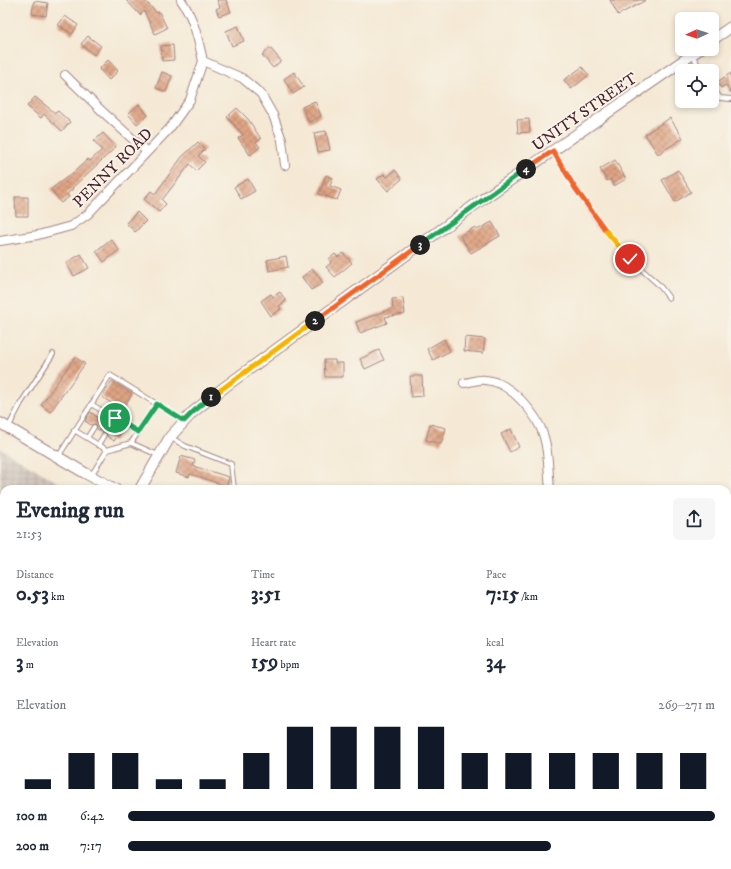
<!DOCTYPE html>
<html lang="en">
<head>
<meta charset="utf-8">
<style>
  :root { --surface:#fff; --page:#f6f6f7; --text:#1f2937; --muted:#747a83; --accent:#111827 }
  body { margin:0; font-family:"IM FELL DW Pica",serif; background:var(--page); color:var(--text); height:100vh; display:flex; flex-direction:column; font-size:15px; white-space:nowrap }
  * { box-sizing:border-box; margin:0 }
  p { font-size:13px; color:var(--muted) }
  .icon { flex:none; width:22px; height:22px; fill:none; stroke:currentColor; stroke-width:2; stroke-linecap:round; stroke-linejoin:round }
  .map { position:relative; flex:1; overflow:hidden }
  .sheet { position:absolute; left:0px; top:485px; width:731px; height:384px; display:flex; flex-direction:column; background:var(--surface); border-radius:12px 12px 0 0; box-shadow:0 2px 6px #0003 }
  .sheet>* { flex:none }
  .needle { width:26px; rotate:267deg }
  .fabs { position:absolute; left:675px; top:12px; display:grid; gap:8px }
  .fabs a { display:grid; place-items:center; width:44px; height:44px; border-radius:6px; background:var(--surface); box-shadow:0 2px 6px #0003; font-size:20px }
  .pin { position:absolute; display:grid; place-items:center; width:34px; height:34px; color:#fff; margin:-17px; border:2px solid #fff; border-radius:50%; box-shadow:0 1px 4px #0007 }
  .km { position:absolute; width:20px; height:20px; margin:-10px; border-radius:50%; background:#222; color:#fff; font-size:11px; line-height:20px; text-align:center }
  .round { display:grid; place-items:center; flex:none; width:42px; height:42px; border-radius:6px; background:var(--page) }
  .overview { display:flex; align-items:center; justify-content:space-between; height:68px; padding:0 16px }
  h1 { font-size:22px; font-weight:700; line-height:30px }
  .stats { display:grid; grid-template-columns:repeat(3,1fr); gap:6px; height:68px; padding:4px 16px }
  .stats div { display:grid; align-content:center }
  .stats b { font-size:20px; font-weight:700 }
  .stats small { font-size:11px; font-weight:400 }
  .stats p { font-size:11px }
  .chart { height:112px; padding:8px 16px }
  .chart p { display:flex; justify-content:space-between }
  .chart svg { width:100%; height:72px; margin-top:4px; stroke:var(--accent); stroke-width:6 }
  ul { padding:0 16px; list-style:none; font-size:13px }
  li { display:grid; grid-template-columns:64px 48px 1fr; align-items:center; height:30px }
  li i { height:10px; border-radius:5px; background:var(--accent) }
  .map>svg:first-child { display:block }
</style>
</head>
<body>
<div class="map">
<svg width="731" height="869" viewBox="0 0 731 869">
  <defs>
    <pattern id="industrial-grid" width="8" height="8" patternUnits="userSpaceOnUse"><rect width="8" height="8" fill="#cdc2b9"/><path d="M0 4h8M4 0v8" fill="none" stroke="#b2a69f"/></pattern>
    <pattern id="building-cross-hatch" width="8" height="8" patternUnits="userSpaceOnUse"><rect width="8" height="8" fill="#dfa484"/><path d="M0 0l8 8M0 8l8-8" fill="none" stroke="#b7856c"/></pattern>
  </defs>
  <rect width="100%" height="100%" fill="#f7f3e8"/>
  <filter id="ink" filterUnits="userSpaceOnUse"><feTurbulence type="fractalNoise" baseFrequency=".025" numOctaves="2"/><feDisplacementMap in="SourceGraphic" scale="8" xChannelSelector="R" yChannelSelector="G"/><feConvolveMatrix kernelMatrix="1 2 1 2 8 2 1 2 1" color-interpolation-filters="sRGB"/></filter>
  <filter id="wash" filterUnits="userSpaceOnUse"><feTurbulence type="fractalNoise" baseFrequency=".012" numOctaves="4" result="noise"/><feDisplacementMap in="SourceGraphic" scale="16" xChannelSelector="R" yChannelSelector="G"/><feGaussianBlur stdDeviation="0.9" result="paint"/><feColorMatrix in="noise" values="0 0 0 0 0 0 0 0 0 0 0 0 0 0 0 0 0 1.4 0 .05"/><feComposite in="paint" operator="in"/></filter>
  <g filter="url(#wash)">
    <rect width="100%" height="100%" fill="#f5e9d5"/>
    <path fill="url(#industrial-grid)" d="M0,448L69,489H4V697L0,695Z
      M206,865H293L290,869H211Z"/>
    <g id="blocks">
      <path fill="url(#building-cross-hatch)" d="M126,0H144L157,13L159,12L167,28L155,34L144,11L140,15Z
        M217,0H226L231,12L219,16L216,9L220,7Z
        M610,0H646L618,15Z
        M34,1L48,3L46,16L32,14Z
        M65,16L78,25L72,34L58,25Z
        M238,26L244,41L232,46L226,31Z
        M88,36L101,46L94,55L81,44Z
        M173,45L174,60L162,61L161,46Z
        M270,48L281,61L273,68L262,55Z
        M108,60L118,71L109,80L99,69Z
        M582,67L589,75L571,89L564,80Z
        M162,72L172,76L166,92L156,88Z
        M294,72L304,87L293,94L284,79Z
        M731,73V93L726,85L721,88L717,82Z
        M35,97L55,113L58,111L70,122L62,131L44,114L41,118L27,106Z
        M315,101L321,116L309,122L302,107Z
        M139,104L148,115L137,124L128,114Z
        M237,108L248,119L261,139L256,142L260,147L250,155L238,138L243,135L227,117Z
        M670,118L683,138L658,154L645,134Z
        M529,119L530,132L518,133L517,120Z
        M326,131L330,150L318,152L314,133Z
        M103,133L116,147L72,188L73,189L67,194L69,197L61,203L51,189L74,172L88,159L90,161L102,150L94,141Z
        M198,142L205,149L198,156L205,162L196,171L190,164L162,200L166,204L159,212L144,199L151,191L155,194L182,157Z
        M615,160L626,179L614,186L610,179L607,181L600,169Z
        M395,170L402,179L388,191L377,179L384,174L387,177Z
        M678,170L691,192L675,202L662,180Z
        M326,175L333,178L330,186L341,190L337,200L319,194Z
        M248,179L255,191L241,199L234,187Z
        M15,197H28V216H16Z
        M137,212L146,221L135,232L126,223Z
        M492,222L500,236L471,253L460,236L475,227L477,230Z
        M111,239L119,250L104,262L96,251Z
        M343,253L352,263L335,277L326,267L331,263L329,259L335,254L338,257Z
        M81,254L89,268L74,276L66,263Z
        M286,256L288,267L269,271L267,260Z
        M313,269L323,283L311,290L302,277Z
        M280,292L286,301L279,306L281,309L271,316L261,301L271,294L273,297Z
        M403,298L405,314L385,317L387,323L360,333L356,322L393,308L392,299Z
        M465,337L485,339L483,353L464,351Z
        M444,339L450,351L433,360L427,349Z
        M379,350L384,360L365,369L360,359Z
        M75,357L85,364L50,412L41,405Z
        M324,360H335V363H343V377H325Z
        M410,376H422L423,396L411,397Z
        M112,381L132,394L122,410L102,397Z
        M90,412L97,417V419L98,422H100L103,421L107,424V426L108,429H111L113,427L120,432L114,441L107,436L106,432H102L97,429L96,424H94L91,425L85,421Z
        M430,424L446,428L441,444L426,440Z
        M511,429L519,447L510,452L501,434Z
        M181,456L195,460L193,466L229,477L227,486L190,474L189,477L176,473Z"/>
    </g>
  </g>
  <g filter="url(#ink)">
    <use href="#blocks" fill-opacity="0" stroke="#a08480" stroke-width="1"/>
    <g fill="none" stroke-linecap="round" stroke-linejoin="round">
      <defs>
        <path id="service" d="M692,55L702,71
          M712,87L720,98L731,99
          M553,151L575,188L600,224L630,259L659,285L669,298
          M91,404L138,432
          M100,419L104,412
          M110,426L115,418
          M8,428L21,403L53,354
          M74,430L107,450
          M170,437L185,446L231,464L234,489
          M87,438L94,427
          M131,443L157,404
          M98,445L104,435
          M58,457L110,375L184,421
          M91,476L107,450L131,443L158,455
          M125,865L131,869
          M88,869L92,865"/>
        <path id="minor" d="M181,0C194,18 198,39 203,61
          M203,61L242,78L261,94L273,115L282,140L285,165
          M65,75L104,113L147,152
          M0,241L38,235L71,226L88,214L170,128L190,100L203,61
          M464,383C471,382 479,379 485,380C510,381 538,415 544,437C549,453 548,472 550,489
          M727,515H731
          M727,653H731
          M727,826H731"/>
        <path id="tertiary" d="M712,40L731,27
          M0,423L85,473L115,489
          M140,489L170,437L193,412L226,386L483,199L700,49
          M679,865L680,869
          M34,869V865"/>
      </defs>
      <use href="#service" stroke="#a08480" stroke-width="6"/>
      <use href="#minor" stroke="#a08480" stroke-width="10"/>
      <use href="#tertiary" stroke="#a08480" stroke-width="12"/>
      <use href="#service" stroke="#fff" stroke-width="4"/>
      <use href="#minor" stroke="#fff" stroke-width="8"/>
      <use href="#tertiary" stroke="#fff" stroke-width="10"/>
      <path stroke="#4a1f2b" stroke-width="2.5" stroke-dasharray="6 3" stroke-linecap="butt" d="M0,722L4,726
        M180,865L185,869
        M189,865L194,869
        M212,865L218,869"/>
    </g>
  </g>
  <g fill="none" stroke-linecap="round" stroke-linejoin="round" filter="url(#ink)">
    <defs>
      <path id="split-1" d="M115,418L138,432L157,404L184,421L193,412L211,397"/>
      <path id="split-2" d="M211,397L315,321"/>
      <path id="split-3" d="M315,321L420,245"/>
      <path id="split-4" d="M420,245L526,169"/>
      <path id="split-5" d="M526,169L553,151L575,188L606,231"/>
      <path id="split-6" d="M606,231L630,259"/>
    </defs>
    <use href="#split-1" stroke="#fff" stroke-width="8"/>
    <use href="#split-2" stroke="#fff" stroke-width="8"/>
    <use href="#split-3" stroke="#fff" stroke-width="8"/>
    <use href="#split-4" stroke="#fff" stroke-width="8"/>
    <use href="#split-5" stroke="#fff" stroke-width="8"/>
    <use href="#split-6" stroke="#fff" stroke-width="8"/>
    <use href="#split-1" stroke="#22a559" stroke-width="5"/>
    <use href="#split-2" stroke="#f5b400" stroke-width="5"/>
    <use href="#split-3" stroke="#f0652b" stroke-width="5"/>
    <use href="#split-4" stroke="#22a559" stroke-width="5"/>
    <use href="#split-5" stroke="#f0652b" stroke-width="5"/>
    <use href="#split-6" stroke="#f5b400" stroke-width="5"/>
  </g>
  <g text-anchor="middle" stroke-width="4" stroke-linejoin="round" paint-order="stroke">
    <g font-size="16" fill="#4a1f2b" stroke="#f7f3e8">
      <text transform="translate(584 111) rotate(-35)" y="6">UNITY STREET</text>
      <text transform="translate(112 167) rotate(-45)" y="6">PENNY ROAD</text>
    </g>
  </g>
</svg>
<div class="fabs">
<a><svg class="needle" viewBox="-14 -14 28 28"><path d="M0-13l5 13h-10z" fill="#e53935"/><path d="M0 13l5-13h-10z" fill="#747a83"/></svg></a>
<a><svg class="icon" aria-label="locate" viewBox="0 0 24 24"><circle cx="12" cy="12" r="6"/><path d="M12 2v4M12 18v4M2 12h4M18 12h4"/></svg></a>
</div>
<div class="pin" style="left:115px;top:418px;background:#1e9e55"><svg class="icon" aria-label="arrive" viewBox="0 0 24 24"><path d="M6 21V4h12l-3 4 3 4H6"/></svg></div>
<div class="pin" style="left:630px;top:259px;background:#d93025"><svg class="icon" aria-label="check" viewBox="0 0 24 24"><path d="M5 12l5 5 9-10"/></svg></div>
<b class="km" style="left:211px;top:397px">1</b>
<b class="km" style="left:315px;top:321px">2</b>
<b class="km" style="left:420px;top:245px">3</b>
<b class="km" style="left:526px;top:169px">4</b>
<section class="sheet">
<div class="overview"><div><h1>Evening run</h1><p>21:53</p></div><a class="round"><svg class="icon" aria-label="share" viewBox="0 0 24 24"><path d="M12 15V3M7 8l5-5 5 5M5 13v7h14v-7"/></svg></a></div>
<div class="stats">
<div><p>Distance</p><b>0.53<small> km</small></b></div>
<div><p>Time</p><b>3:51</b></div>
<div><p>Pace</p><b>7:15<small> /km</small></b></div>
</div>
<div class="stats">
<div><p>Elevation</p><b>3<small> m</small></b></div>
<div><p>Heart rate</p><b>159<small> bpm</small></b></div>
<div><p>kcal</p><b>34</b></div>
</div>
<div class="chart"><p><span>Elevation</span>269–271 m</p>
<svg viewBox="0 0 160 44" preserveAspectRatio="none"><path d="M5 44V38M15 44V22M25 44V22M35 44V38M45 44V38M55 44V22M65 44V6M75 44V6M85 44V6M95 44V6M105 44V22M115 44V22M125 44V22M135 44V22M145 44V22M155 44V22"/></svg>
</div>
<ul>
<li><b>100 m</b>6:42<i style="width:100%"></i></li>
<li><b>200 m</b>7:17<i style="width:72%"></i></li>
</ul>
</section>
</div>
</body>
</html>
